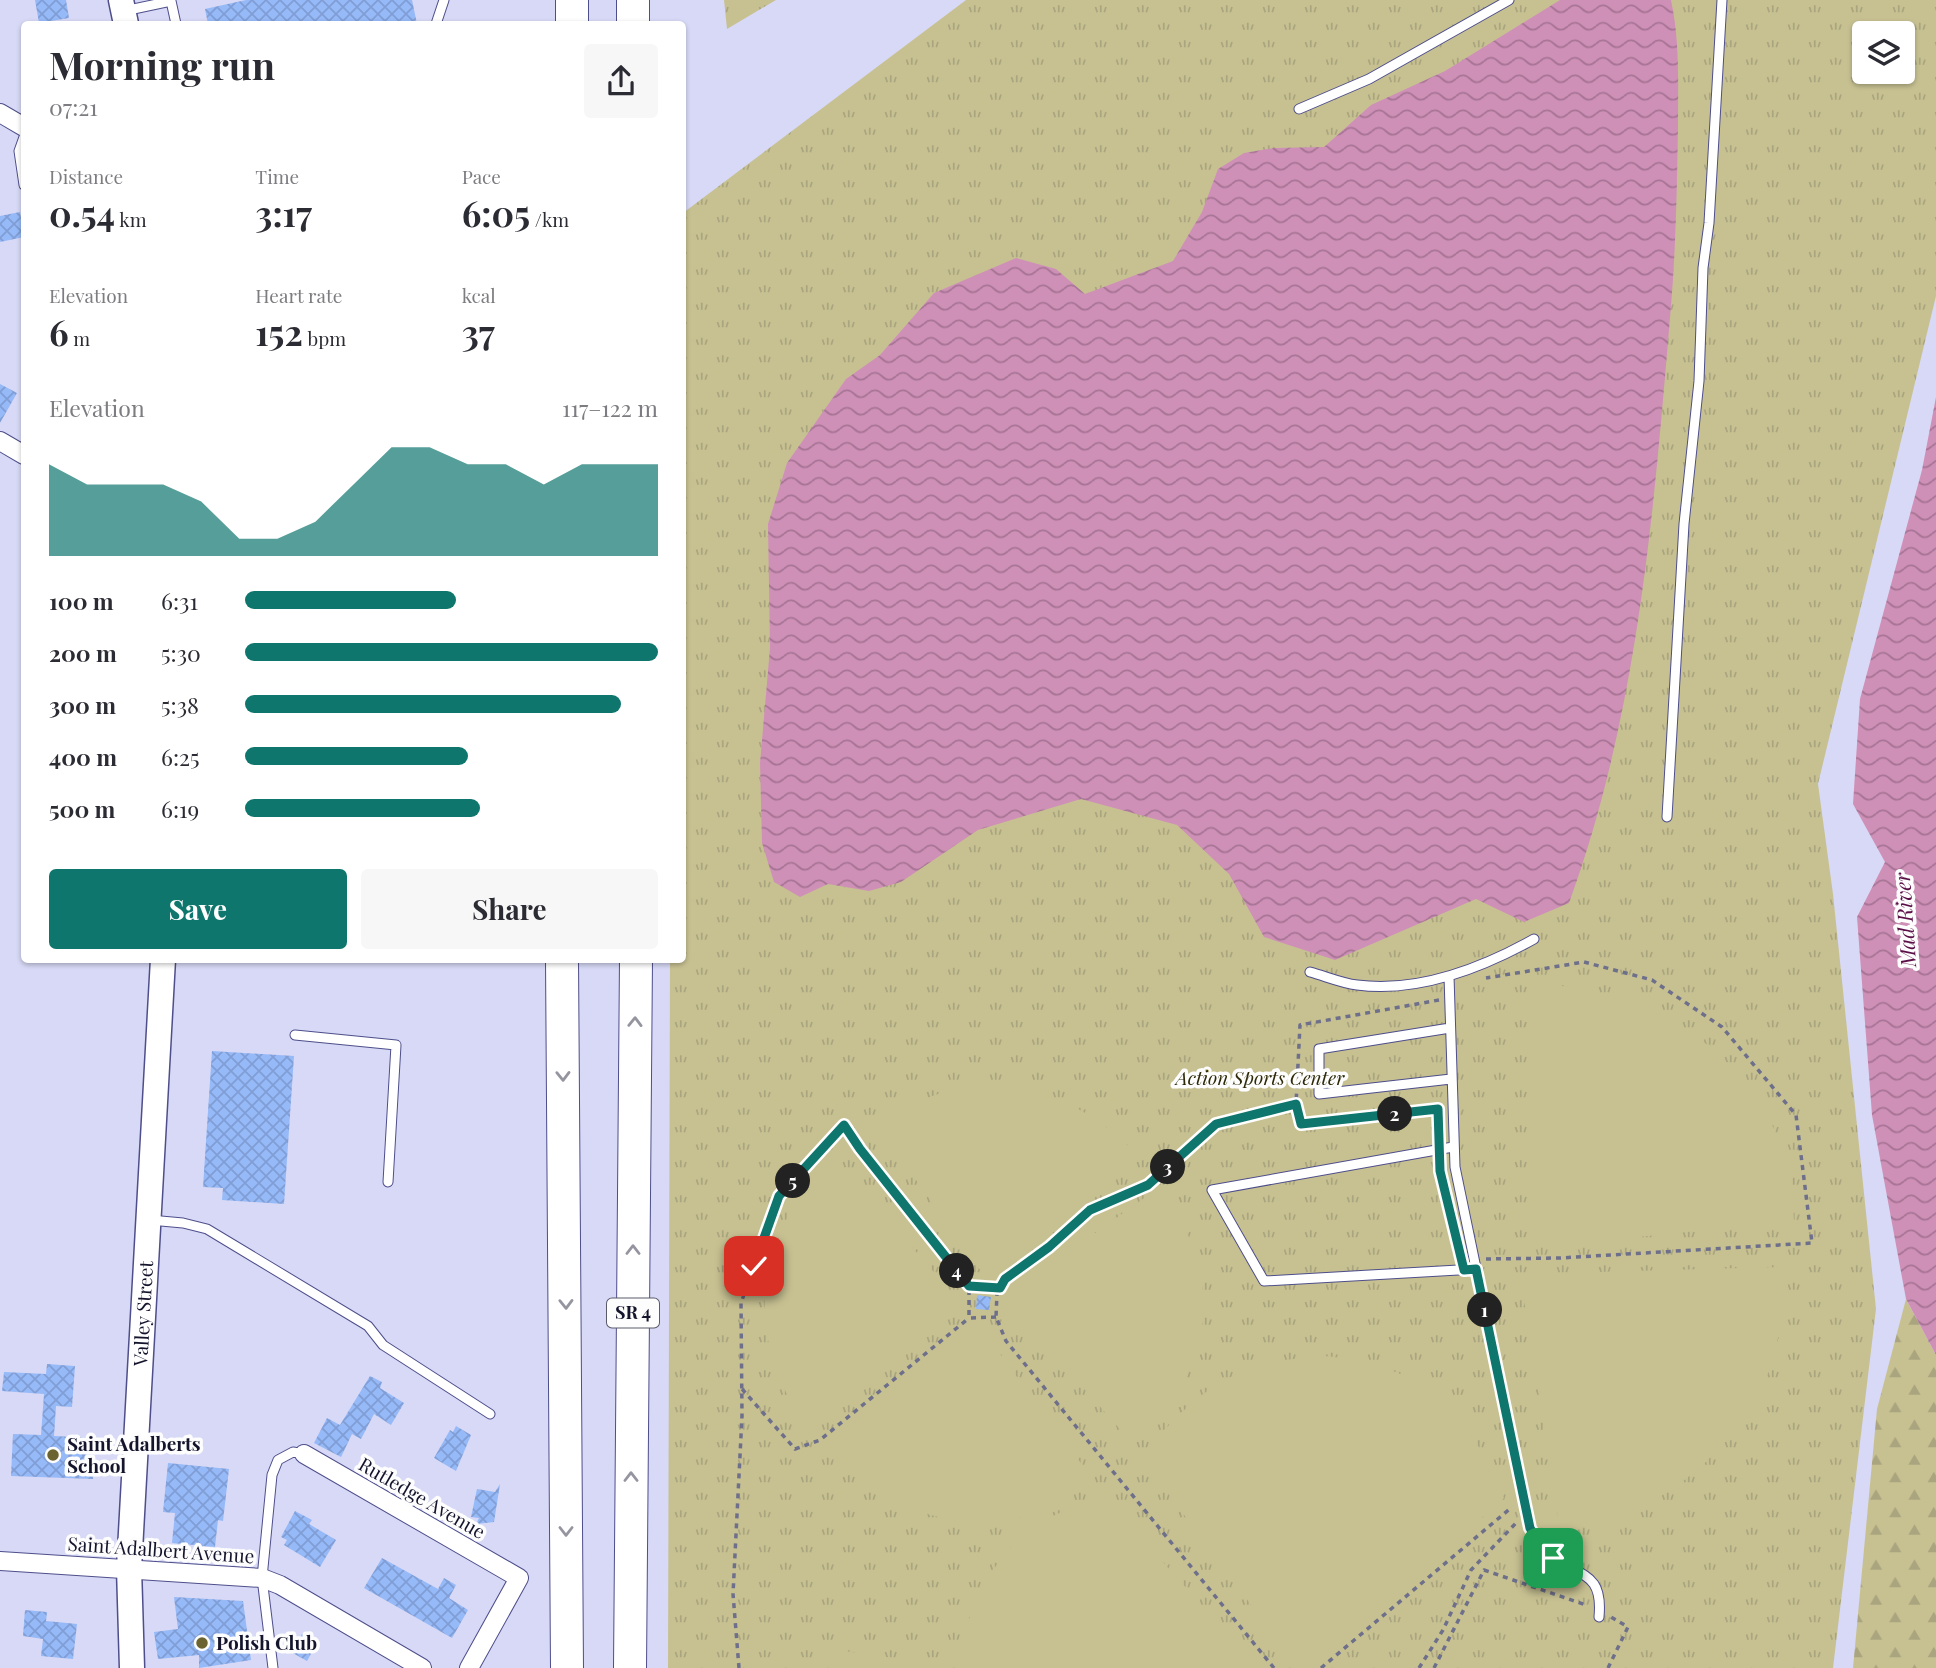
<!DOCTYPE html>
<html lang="en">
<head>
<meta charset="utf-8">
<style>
  :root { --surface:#fff; --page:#f7f7f7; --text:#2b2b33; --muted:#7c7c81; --accent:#0f766e }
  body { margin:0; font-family:"Playfair Display",serif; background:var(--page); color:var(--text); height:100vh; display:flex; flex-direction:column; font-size:26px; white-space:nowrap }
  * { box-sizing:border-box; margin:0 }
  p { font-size:23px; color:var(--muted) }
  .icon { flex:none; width:38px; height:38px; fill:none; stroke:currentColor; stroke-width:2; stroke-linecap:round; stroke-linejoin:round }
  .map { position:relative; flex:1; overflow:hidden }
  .side { position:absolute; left:21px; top:21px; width:665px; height:942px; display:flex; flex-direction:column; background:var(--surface); border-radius:7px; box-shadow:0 2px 5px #0004 }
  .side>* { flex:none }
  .buttons { position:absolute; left:1852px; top:21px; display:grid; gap:14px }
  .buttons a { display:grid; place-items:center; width:63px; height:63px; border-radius:7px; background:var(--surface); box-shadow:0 2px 5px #0004; font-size:35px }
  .pin { position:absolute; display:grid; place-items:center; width:60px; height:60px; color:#fff; margin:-30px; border-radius:14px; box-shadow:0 4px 10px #0006 }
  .km { position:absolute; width:35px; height:35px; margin:-18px; border-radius:50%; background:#222; color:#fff; font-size:19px; line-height:35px; text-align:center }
  .round { display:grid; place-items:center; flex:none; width:74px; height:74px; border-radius:7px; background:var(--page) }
  .overview { display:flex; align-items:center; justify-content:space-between; height:119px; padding:0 28px }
  h1 { font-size:38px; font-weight:700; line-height:52px }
  .stats { display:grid; grid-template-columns:repeat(3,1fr); gap:10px; height:119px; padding:7px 28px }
  .stats div { display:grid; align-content:center }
  .stats b { font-size:35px; font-weight:700 }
  .stats small { font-size:19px; font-weight:400 }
  .stats p { font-size:19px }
  .chart { height:196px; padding:14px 28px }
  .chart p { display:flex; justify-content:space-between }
  .chart svg { width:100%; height:126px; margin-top:7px; fill:var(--accent); opacity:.7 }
  .action { display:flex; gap:14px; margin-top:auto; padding:14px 28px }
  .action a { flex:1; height:80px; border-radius:7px; background:var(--accent); color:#fff; font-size:28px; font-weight:700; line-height:80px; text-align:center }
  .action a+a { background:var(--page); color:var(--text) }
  ul { padding:0 28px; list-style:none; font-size:23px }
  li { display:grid; grid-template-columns:112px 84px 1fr; align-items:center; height:52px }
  li i { height:18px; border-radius:9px; background:var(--accent) }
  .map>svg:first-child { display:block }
</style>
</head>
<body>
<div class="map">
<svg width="1936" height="1668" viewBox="0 0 1936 1668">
  <defs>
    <pattern id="forest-firs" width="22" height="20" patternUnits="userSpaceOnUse" patternTransform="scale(1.75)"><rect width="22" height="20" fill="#c7c192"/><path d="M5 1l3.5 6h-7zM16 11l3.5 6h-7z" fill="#aaa57e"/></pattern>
    <pattern id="park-tufts" width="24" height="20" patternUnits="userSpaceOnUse" patternTransform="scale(1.75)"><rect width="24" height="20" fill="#c7c192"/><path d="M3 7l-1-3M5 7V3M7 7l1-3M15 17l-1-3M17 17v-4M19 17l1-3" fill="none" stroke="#aaa57e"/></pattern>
    <pattern id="water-waves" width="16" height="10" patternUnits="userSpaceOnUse" patternTransform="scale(1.75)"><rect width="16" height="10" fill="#cf90b7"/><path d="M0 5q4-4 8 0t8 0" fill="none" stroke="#a77495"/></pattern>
    <pattern id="building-cross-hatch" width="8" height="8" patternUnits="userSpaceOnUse" patternTransform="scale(1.75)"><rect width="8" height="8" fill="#96b9f8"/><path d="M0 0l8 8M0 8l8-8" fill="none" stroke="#809ed5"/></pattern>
  </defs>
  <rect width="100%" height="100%" fill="#d7d9f6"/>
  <path fill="url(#forest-firs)" d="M1906,1299L1936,1355V1668H1853L1877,1409Z"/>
  <path fill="url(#park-tufts)" fill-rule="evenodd" d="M724,0H776L727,29Z
    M966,0H1936V296L1818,784L1833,894L1876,1309L1833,1668H668L670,959H682L683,213ZM1864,33H1902V72H1864Z"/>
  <path fill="#c7c192" d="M1530,984C1650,986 1763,1055 1791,1178C1794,1192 1793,1207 1794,1221L1530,1248Z
    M990,1085C1052,1091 1089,1108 1134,1151L988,1281L879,1128C912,1099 946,1088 990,1085Z
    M834,1159L963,1305L806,1423C760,1366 749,1278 790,1213C802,1193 818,1176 834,1159Z
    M1161,1186C1225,1280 1218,1366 1133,1444L1004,1298Z
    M1783,1267C1782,1299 1782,1332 1772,1362C1749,1434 1676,1503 1602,1521C1588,1524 1573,1524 1559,1525L1520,1274Z
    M977,1323L1092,1478C1077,1487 1062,1500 1046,1508C971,1545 883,1508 832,1450Z
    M1325,1356C1427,1367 1465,1407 1504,1498L1314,1668H1298L1141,1457C1198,1389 1234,1361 1325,1356Z
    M1102,1495L1259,1668H957C966,1611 991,1554 1042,1522C1060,1511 1082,1504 1102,1495Z
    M838,1650L932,1664L931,1668H836Z"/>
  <path fill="url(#water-waves)" d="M1560,0H1671C1680,41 1678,84 1678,126C1677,186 1676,246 1671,306C1654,508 1639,711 1569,903L1524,922L1476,899L1335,960L1264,937L1229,874L1177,825L1081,799L978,830L901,882L869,891L828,884L800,897L774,882L762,843L760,763L770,648L768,524L787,463L846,379L880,355L934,293L1016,258L1056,269L1085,294L1173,261L1202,212L1218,169L1244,153L1274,148L1324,147L1371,105L1445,71Z
    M1936,397V1355L1906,1299L1872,1115L1857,917L1885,862L1853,804L1860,699L1922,470Z"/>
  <path fill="url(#building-cross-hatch)" d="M35,0H66L69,18L39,23Z
    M246,0H412L417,24H208L205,9Z
    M20,212L24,237L0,242V216Z
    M0,384L17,393L0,423Z
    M212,1051L294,1056L284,1204L222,1200L223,1188L203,1187Z
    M977,1295L991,1297L989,1310L976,1309Z
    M47,1364L75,1366L72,1407L56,1406L54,1436L95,1438L93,1479L11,1476L13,1434L41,1435L44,1394L2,1391L4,1372L46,1374Z
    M370,1376L382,1382L380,1388L404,1403L391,1425L374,1414L361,1439L352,1434L341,1457L314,1443L327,1418L340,1425Z
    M456,1426L471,1435L456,1471L434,1458L450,1430L453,1432Z
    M168,1463L229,1469L223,1521L218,1520L215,1547L172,1543L175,1513L163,1512Z
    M500,1484L494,1522L476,1524L479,1518L471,1517L477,1489L495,1492Z
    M295,1511L312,1520L309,1524L336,1540L320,1567L284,1545L287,1540L281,1537Z
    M382,1558L438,1589L444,1578L456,1585L449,1598L468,1610L452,1638L364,1588Z
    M174,1597L243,1601L251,1660L199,1668V1655L158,1659L154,1632L178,1629Z
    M25,1610L47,1612L46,1621L77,1624L73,1659L41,1656L43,1639L23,1636Z
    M302,1634L317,1643L307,1661L291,1652Z"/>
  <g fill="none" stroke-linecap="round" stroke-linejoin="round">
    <defs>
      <path id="lane" d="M124,11L171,1L176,24
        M436,24L444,0
        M1299,109L1369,79L1509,0
        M24,137L19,151L24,185
        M1667,817L1684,524L1699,381L1703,268L1709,223L1722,0
        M1310,972C1325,976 1341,983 1357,985C1418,993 1482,968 1534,939
        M1449,976L1455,1167L1530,1528C1537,1539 1543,1551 1554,1558C1583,1577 1603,1574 1599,1617
        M1450,1028L1319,1049V1094L1451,1079
        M295,1035L396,1045L388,1182
        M1453,1147L1212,1190L1264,1281L1476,1269
        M150,1220L183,1223L207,1229L368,1326L383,1345L490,1414
        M273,1668L262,1578L272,1475L278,1460L293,1452L304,1454"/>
      <path id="street" d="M0,113L24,127
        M0,441L24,455
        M304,1454L519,1578L469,1668
        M0,1561L262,1578L280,1585L422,1668"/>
      <g id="secondary">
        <path d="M121,0L126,24"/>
        <path id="s1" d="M132,1668L129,1568L163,959"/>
      </g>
      <path id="highway" d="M572,24V0
        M633,24V0
        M562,959L567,1668
        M630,1668L636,959"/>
    </defs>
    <use href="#lane" stroke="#4e4e8b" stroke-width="11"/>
    <use href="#street" stroke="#4e4e8b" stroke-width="20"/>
    <use href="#secondary" stroke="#4e4e8b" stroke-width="27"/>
    <use href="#highway" stroke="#4e4e8b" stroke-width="34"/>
    <path stroke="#6e6f8a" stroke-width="3.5" stroke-dasharray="5 5" stroke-linecap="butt" d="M1439,1000L1300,1025L1296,1104L1301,1124L1438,1109L1439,1137
      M1440,1162L1445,1192
      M1486,1259L1560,1258L1812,1243L1796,1115L1722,1027L1652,980L1584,962L1486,978
      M996,1317L969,1318V1286L1000,1288
      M742,1389L795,1449L820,1440L969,1318
      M739,1668L733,1594L742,1416L741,1303L779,1196L844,1125L860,1149L969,1286
      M1274,1668L1006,1341L996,1317L997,1293L1005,1279L1049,1247L1090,1210L1148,1185L1216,1124L1295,1104
      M1321,1668L1512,1507
      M1419,1668L1443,1630L1471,1570L1516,1523
      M1434,1668L1484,1570L1586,1605
      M1608,1668L1628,1627L1611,1617"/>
    <use href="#lane" stroke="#fff" stroke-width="9"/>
    <use href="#street" stroke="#fff" stroke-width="18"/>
    <use href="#secondary" stroke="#fff" stroke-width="24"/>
    <use href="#highway" stroke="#fff" stroke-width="32"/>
  </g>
  <defs><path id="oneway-chevron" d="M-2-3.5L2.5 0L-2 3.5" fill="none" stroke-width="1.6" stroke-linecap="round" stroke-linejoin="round" transform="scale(1.75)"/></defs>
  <g stroke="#9595a0">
    <use href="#oneway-chevron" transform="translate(635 1022) rotate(-89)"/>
    <use href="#oneway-chevron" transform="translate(563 1076) rotate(89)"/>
    <use href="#oneway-chevron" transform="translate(633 1250) rotate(-90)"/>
    <use href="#oneway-chevron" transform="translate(566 1304) rotate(89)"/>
    <use href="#oneway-chevron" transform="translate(631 1477) rotate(-90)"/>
    <use href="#oneway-chevron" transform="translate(566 1531) rotate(90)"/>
  </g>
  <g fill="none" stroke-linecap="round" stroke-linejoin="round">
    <defs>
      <path id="route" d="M754,1266L779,1196L844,1125L860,1149L969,1286L1000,1288L1005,1279L1049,1247L1090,1210L1148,1185L1216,1124L1296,1104L1301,1124L1438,1109L1440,1171L1464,1270L1476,1269L1530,1528L1542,1548L1553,1558"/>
    </defs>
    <use href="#route" stroke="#fff" stroke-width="14"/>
    <use href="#route" stroke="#0f766e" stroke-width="9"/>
  </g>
  <g fill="#6b6431" stroke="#fdfdfd" stroke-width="2.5">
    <circle cx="53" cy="1455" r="7"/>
    <circle cx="202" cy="1643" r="7"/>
  </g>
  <g text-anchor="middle" stroke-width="7" stroke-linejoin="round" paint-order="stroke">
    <rect fill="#fdfdfd" stroke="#5a5a6b" stroke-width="2" x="607" y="1298.5" width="52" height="29" rx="5"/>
    <g font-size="18" font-weight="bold" fill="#14142d">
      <text x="633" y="1319">SR 4</text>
    </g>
    <g font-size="19" font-style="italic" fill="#2e2a09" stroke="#fdfdfd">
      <text x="1260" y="1085">Action Sports Center</text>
    </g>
    <g font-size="19" fill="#14142d" stroke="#fdfdfd">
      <text dy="7" stroke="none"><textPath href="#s1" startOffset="355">Valley Street</textPath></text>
      <text transform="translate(422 1498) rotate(30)" y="7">Rutledge Avenue</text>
      <text transform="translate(161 1550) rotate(4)" y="7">Saint Adalbert Avenue</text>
    </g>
    <g font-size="19" font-weight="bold" fill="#14142d" stroke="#fdfdfd" text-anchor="start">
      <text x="67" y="1451">Saint Adalberts<tspan x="67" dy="22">School</tspan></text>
      <text x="216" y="1650">Polish Club</text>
    </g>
    <g font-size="21" font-style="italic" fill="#5a0f46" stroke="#fdfdfd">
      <text transform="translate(1906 920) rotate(-94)" y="7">Mad River</text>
    </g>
  </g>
</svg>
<div class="buttons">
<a><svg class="icon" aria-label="layers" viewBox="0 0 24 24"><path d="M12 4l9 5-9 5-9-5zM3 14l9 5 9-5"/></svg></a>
</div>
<div class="pin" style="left:1553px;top:1558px;background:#1e9e55"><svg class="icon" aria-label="arrive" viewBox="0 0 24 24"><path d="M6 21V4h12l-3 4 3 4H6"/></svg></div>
<div class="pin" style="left:754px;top:1266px;background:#d93025"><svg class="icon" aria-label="check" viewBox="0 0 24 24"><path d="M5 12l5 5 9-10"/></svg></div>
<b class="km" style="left:1485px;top:1310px">1</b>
<b class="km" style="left:1395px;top:1114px">2</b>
<b class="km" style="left:1168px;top:1167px">3</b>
<b class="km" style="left:957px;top:1271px">4</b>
<b class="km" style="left:793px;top:1181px">5</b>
<section class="side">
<div class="overview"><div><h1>Morning run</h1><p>07:21</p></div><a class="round"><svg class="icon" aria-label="share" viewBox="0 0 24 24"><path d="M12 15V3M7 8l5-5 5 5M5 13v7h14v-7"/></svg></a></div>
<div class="stats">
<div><p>Distance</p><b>0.54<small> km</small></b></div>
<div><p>Time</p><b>3:17</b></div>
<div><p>Pace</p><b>6:05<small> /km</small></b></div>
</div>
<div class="stats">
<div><p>Elevation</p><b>6<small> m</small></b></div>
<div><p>Heart rate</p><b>152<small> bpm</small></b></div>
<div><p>kcal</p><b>37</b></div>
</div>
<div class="chart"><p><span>Elevation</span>117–122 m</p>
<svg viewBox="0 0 160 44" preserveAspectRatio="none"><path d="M0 44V12L10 19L20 19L30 19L40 25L50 38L60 38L70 32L80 19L90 6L100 6L110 12L120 12L130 19L140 12L150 12L160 12V44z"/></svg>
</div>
<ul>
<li><b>100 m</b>6:31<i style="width:51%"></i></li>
<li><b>200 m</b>5:30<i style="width:100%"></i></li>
<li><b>300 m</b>5:38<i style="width:91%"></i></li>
<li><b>400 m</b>6:25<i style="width:54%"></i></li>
<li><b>500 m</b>6:19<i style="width:57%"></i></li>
</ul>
<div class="action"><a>Save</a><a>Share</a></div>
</section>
</div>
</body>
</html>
